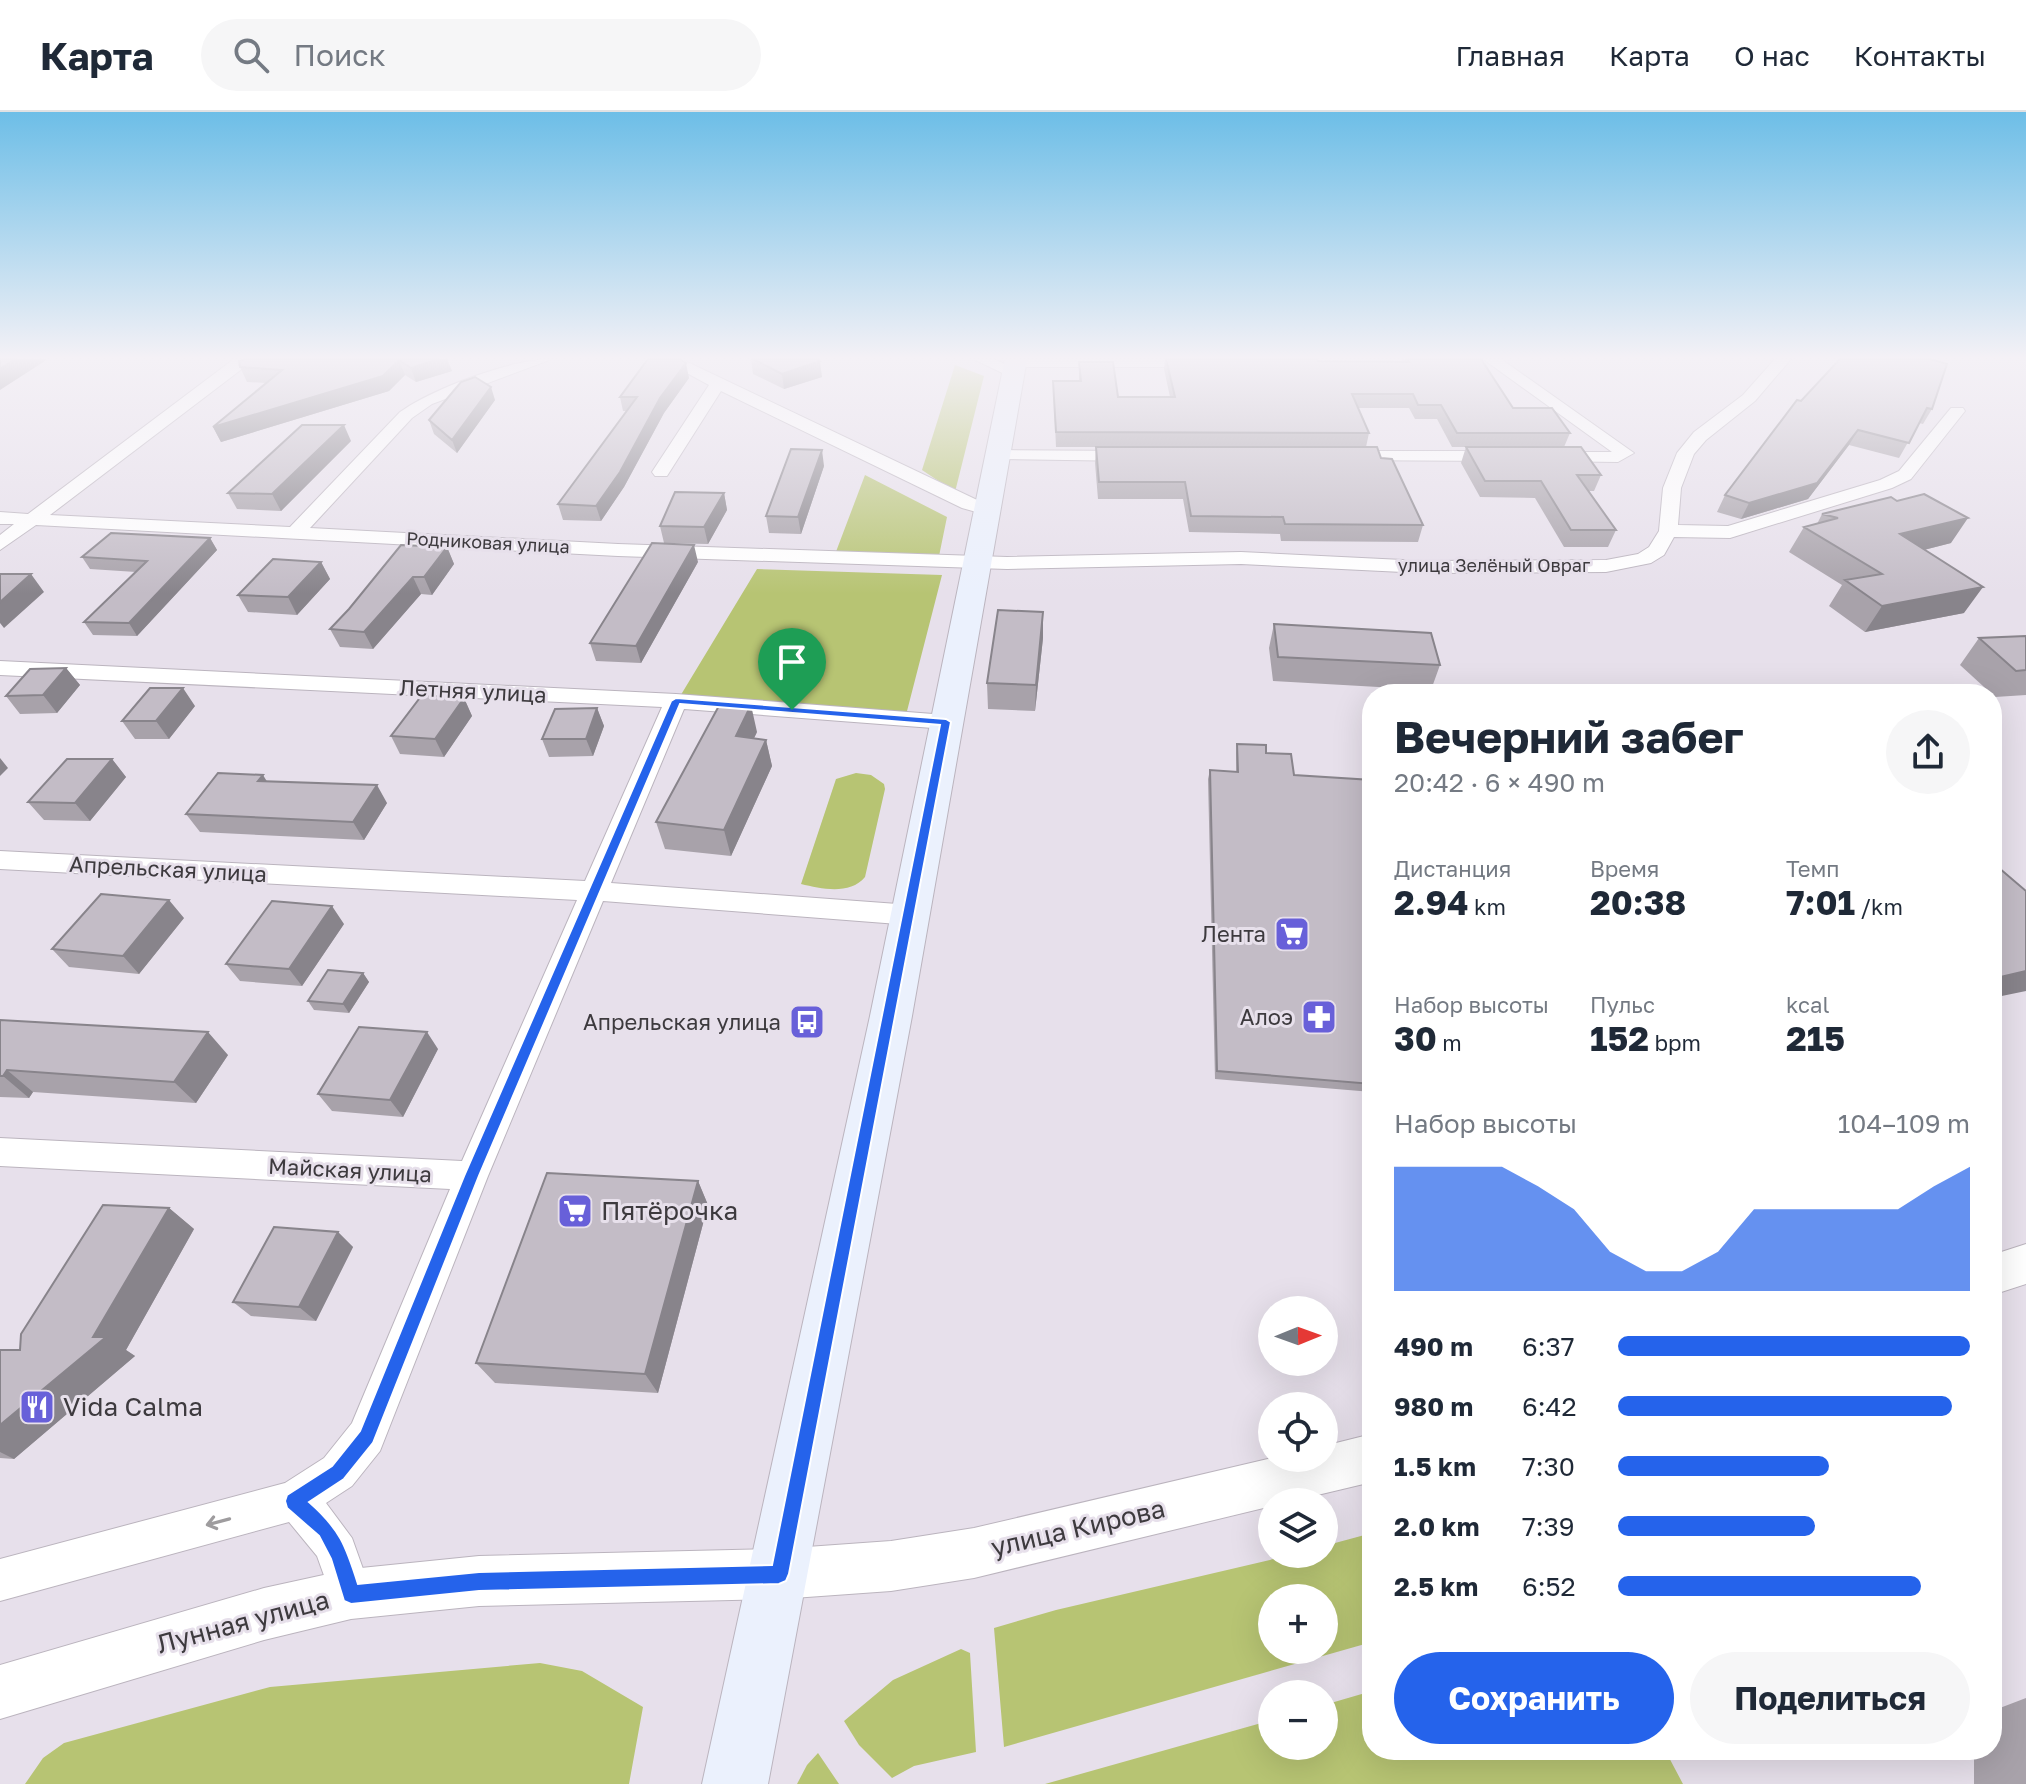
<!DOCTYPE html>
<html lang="ru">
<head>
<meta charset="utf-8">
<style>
  :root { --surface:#fff; --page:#f6f6f7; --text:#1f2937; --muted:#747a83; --line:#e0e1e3; --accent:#2563eb }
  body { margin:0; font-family:"Golos Text",sans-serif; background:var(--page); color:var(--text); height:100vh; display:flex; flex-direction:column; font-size:30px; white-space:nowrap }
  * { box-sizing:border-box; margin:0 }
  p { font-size:26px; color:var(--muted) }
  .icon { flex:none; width:44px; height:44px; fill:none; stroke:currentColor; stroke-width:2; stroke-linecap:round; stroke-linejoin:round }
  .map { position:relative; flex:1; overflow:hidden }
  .sheet { position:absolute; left:1362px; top:572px; width:640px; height:1076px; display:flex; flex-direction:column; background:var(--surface); border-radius:32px; box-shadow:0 8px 32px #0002 }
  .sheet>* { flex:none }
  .needle { width:52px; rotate:89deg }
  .tools { position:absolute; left:1258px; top:1184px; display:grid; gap:16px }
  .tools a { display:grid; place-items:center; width:80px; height:80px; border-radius:50%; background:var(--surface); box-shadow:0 8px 32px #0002; font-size:40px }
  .pin { position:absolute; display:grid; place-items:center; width:68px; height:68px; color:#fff; margin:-82px -34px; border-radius:50% 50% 50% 0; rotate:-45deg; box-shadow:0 0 8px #0007 }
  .pin .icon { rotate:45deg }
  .round { display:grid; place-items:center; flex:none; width:84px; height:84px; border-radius:42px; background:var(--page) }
  .head { display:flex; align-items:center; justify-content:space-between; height:136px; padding:0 32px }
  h1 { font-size:44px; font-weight:700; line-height:60px }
  .figures { display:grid; grid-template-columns:repeat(3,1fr); gap:12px; height:136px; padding:8px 32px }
  .figures div { display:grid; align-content:center }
  .figures b { font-size:34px; font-weight:700 }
  .figures small { font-size:22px; font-weight:400 }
  .figures p { font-size:22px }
  .chart { height:224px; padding:16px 32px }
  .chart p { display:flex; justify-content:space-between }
  .chart svg { width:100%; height:144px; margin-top:8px; fill:var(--accent); opacity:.7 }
  .cta { display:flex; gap:16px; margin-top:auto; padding:16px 32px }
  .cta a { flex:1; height:92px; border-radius:48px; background:var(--accent); color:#fff; font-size:32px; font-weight:700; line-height:92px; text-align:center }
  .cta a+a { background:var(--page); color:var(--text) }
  ul { padding:0 32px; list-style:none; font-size:26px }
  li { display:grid; grid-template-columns:128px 96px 1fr; align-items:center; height:60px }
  li i { height:20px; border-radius:10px; background:var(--accent) }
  header { display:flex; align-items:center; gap:48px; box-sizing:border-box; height:112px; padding:0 40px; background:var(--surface); border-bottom:2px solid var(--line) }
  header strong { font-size:38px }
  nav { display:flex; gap:44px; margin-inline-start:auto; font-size:28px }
  .search { width:560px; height:72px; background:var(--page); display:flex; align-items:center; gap:20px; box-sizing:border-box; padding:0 28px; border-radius:44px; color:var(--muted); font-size:30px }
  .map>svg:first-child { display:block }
</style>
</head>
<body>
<header>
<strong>Карта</strong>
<div class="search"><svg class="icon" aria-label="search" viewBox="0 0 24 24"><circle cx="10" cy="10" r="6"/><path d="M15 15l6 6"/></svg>Поиск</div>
<nav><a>Главная</a><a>Карта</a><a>О нас</a><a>Контакты</a></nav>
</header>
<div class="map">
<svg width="2026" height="1672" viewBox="0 0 2026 1672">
  <rect width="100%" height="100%" fill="#e7e0eb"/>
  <path fill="#b7c473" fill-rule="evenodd" d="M955,253L984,264L955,380L922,358Z
    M865,363L947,405L938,449L834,445Z
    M757,457L942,463L906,603L679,586Z
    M856,661L871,663L884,672L885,677L865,765C850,783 822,777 801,772L836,667Z
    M1372,1421V1530L1004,1635L994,1516L1056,1498L1295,1442H1324V1434ZM1324,1486V1538H1272V1486Z
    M961,1537L970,1541L976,1640L914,1654L892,1666L859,1633L844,1609L893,1568Z
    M540,1551L582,1559L643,1595L629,1672H25L43,1646L64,1631L270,1575Z
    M1372,1579V1638H1665L1683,1672H1045L1272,1608V1634H1324V1593Z
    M818,1641L839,1672H797L807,1653Z"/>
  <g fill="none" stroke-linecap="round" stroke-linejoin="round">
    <defs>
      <path id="minor" d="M234,247H255L50,403L290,415L400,300C434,276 512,247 552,247L432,292L412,306L310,416L618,432L1007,445L1241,440L1423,449L1606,448L1638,442L1649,435L1659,419L1663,376L1677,341L1694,320L1743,283L1775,247H1791L1755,289L1706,328L1694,342L1681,376L1678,413L1728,414L1880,368L1899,359L1951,296H1963L1965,299L1911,367L1892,376L1730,426L1674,425L1664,443L1651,451L1606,460L1423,461L1241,452L1007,457L618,444L36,413L0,438V423L14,412H0V400L28,402Z
        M661,247H681L996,397L987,403L962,396L721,279L667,364H655L652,360L709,273Z
        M973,247H994L1009,254L1007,251L1011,247H1206L1208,250L1200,255H1011L1021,261L1013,266Z
        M1308,247H1447L1448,249L1440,254L1314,255L1309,253Z
        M1483,247H1501L1634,341L1618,350L1544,349L1541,345L1550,340H1612Z
        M998,338L1133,339L1142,344L1133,349L992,347L989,343Z
        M1342,339H1501L1510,344L1501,349L1336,348L1333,344Z
        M0,549L676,582L946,603L954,605L958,610L954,615L946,617L684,597L611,771L911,793L921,796L925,803L921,810L911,813L603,789L488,1064L380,1339L352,1374L326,1391L352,1426L372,1482L366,1497L351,1503L336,1497L317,1444L289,1410L0,1489V1447L285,1371L324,1346L352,1311L450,1077L0,1054V1026L462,1049L577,788L0,757V739L585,769L662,595L0,563Z"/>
      <path id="tertiary" d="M2026,1132V1172L1992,1183V1143Z
        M1372,1322V1370L1288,1390H1272V1394L974,1466L891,1479L779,1487L479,1494L351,1507L264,1528L0,1607V1553L264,1476L351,1457L479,1444L779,1437L891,1429L974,1416L1272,1346H1324V1334Z"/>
      <path id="secondary" d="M1005,247H1027L912,904L768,1672H702L870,904Z"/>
    </defs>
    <use href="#minor" stroke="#bbb4be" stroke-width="2"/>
    <use href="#tertiary" stroke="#bbb4be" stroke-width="2"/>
    <use href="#secondary" stroke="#bbb4be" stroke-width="2"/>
    <use href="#minor" fill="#fff" fill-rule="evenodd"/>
    <use href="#tertiary" fill="#fff" fill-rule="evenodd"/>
    <use href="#secondary" fill="#ebf1fd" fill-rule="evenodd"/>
  </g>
  <path fill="#a8a2aa" d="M247,247H447L452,259L416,270L405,263L389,279L221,330L213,315L266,271L247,270L240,255Z
    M751,247H816L822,265L784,277L753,262Z
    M1165,247L1401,250L1402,247H1481L1513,296L1570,321L1564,335L1601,363L1594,379H1589L1616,418L1608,435H1564L1535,386L1480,385L1461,351L1466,335H1452L1437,307H1415L1409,296H1358L1369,321L1366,335L1381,346L1423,413L1418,430L1281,429L1280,422L1189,420L1183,387H1098L1095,351L1096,335H1056L1053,269H1079V250L1118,285H1170L1164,257Z
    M1840,247L1932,297L1923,312L1919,311L1899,346L1849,333L1808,387L1741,407L1717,400L1725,383L1801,289Z
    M689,266L664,301L624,375L601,409L563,408L558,392L627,299H623L620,285Z
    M495,288L457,341L434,322L429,308Z
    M351,329L281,399L237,397L228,381Z
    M824,354L801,422L769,421L766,404Z
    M724,381L727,398L708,432L664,431L660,414Z
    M1822,402L1951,431L1924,438L1964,501L1865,520L1829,494L1842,473L1789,440L1804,415L1817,412Z
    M210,426L217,438L137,524L93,523L84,510L136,460L90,457L82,445Z
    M447,435L454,452L432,483L421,482L373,537L340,535L330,517Z
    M321,450L330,467L297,503L248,500L238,483Z
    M698,450L641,551L596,549L590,531Z
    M1274,512L1440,553L1431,578L1273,569L1269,536Z
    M2026,524V583L1995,585L1960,553L1979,526Z
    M1043,526L1035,599L988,597L987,571Z
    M66,556L80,573L57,601L20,602L6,584Z
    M464,586L472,604L444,645L400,642L391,624Z
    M195,594L169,627H135L122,609Z
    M597,596L604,614L593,644L549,645L542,627Z
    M757,620L754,626L766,628L772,654L731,744L665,737L656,710Z
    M1237,632L1266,641L1294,663L1372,668V980L1215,967L1208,667L1210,658L1236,660V641Z
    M112,647L126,665L90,709L44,708L28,690Z
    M267,669L387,691L364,728L200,720L186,702Z
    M184,806L139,862L69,855L52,837Z
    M344,812L302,874L240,869L226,852Z
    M363,861L369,870L349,901L314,898L308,889Z
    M0,908L228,943L196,991L33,980L29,986L0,985Z
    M438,937L403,1005L332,999L318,982Z
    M698,1069L708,1093L658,1281L495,1271L476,1251Z
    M169,1096L194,1117L126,1238L135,1244L14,1347L0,1346V1238H20Z
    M338,1120L353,1135L316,1209L251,1204L233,1190Z
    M2026,1586V1672H1974V1638H1992V1599Z"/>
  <path fill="#88848b" d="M15,247H48L0,278V257Z
    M438,247H447L452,259L416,270L411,256Z
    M399,248L405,263L389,279L221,330L213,315Z
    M820,249L822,265L784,277L782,262Z
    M686,251L689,266L664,301L624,375L601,409L596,394L660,286Z
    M491,275L495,288L457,341L452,328Z
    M344,313L351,329L281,399L272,382Z
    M1858,318L1849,333L1808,387L1741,407L1749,391Z
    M822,338L824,354L801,422L798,405Z
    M724,381L727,398L708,432L704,415Z
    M1968,406L1951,431L1884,448L1900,422Z
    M210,426L217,438L137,524L129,511Z
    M694,433L698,450L641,551L636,534Z
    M447,435L454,452L432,483L424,465Z
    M321,450L330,467L297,503L288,485Z
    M31,462L44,480L4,516L0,511V490Z
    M413,465L421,482L373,537L364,520Z
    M1983,475L1964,501L1865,520L1882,494Z
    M1043,500V526L1035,599L1036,573Z
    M66,556L80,573L57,601L43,583Z
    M183,576L195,594L169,627L156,609Z
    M464,586L472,604L444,645L435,627Z
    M751,593L757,620L742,651L736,624Z
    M597,596L604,614L593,644L586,627Z
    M766,628L772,654L731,744L724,718Z
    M0,646L8,656L0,664Z
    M112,647L126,665L90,709L75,691Z
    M263,663L274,681L258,669Z
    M377,673L387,691L364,728L353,710Z
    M169,788L184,806L139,862L123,844Z
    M332,794L344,812L302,874L289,857Z
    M2026,859V879L1992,886V867Z
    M363,861L369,870L349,901L343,892Z
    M208,920L228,943L196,991L174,970Z
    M427,920L438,937L403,1005L390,988Z
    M7,958L33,980L29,986L3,964Z
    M698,1069L708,1093L658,1281L645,1262Z
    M169,1096L194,1117L126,1238L135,1244L14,1347L0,1340V1313L93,1225Z
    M338,1120L353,1135L316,1209L299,1195Z"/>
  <path fill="#c3bcc6" stroke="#88848b" stroke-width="2" d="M0,247H15L0,257Z
    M247,247H438L411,256L399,248L383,264L213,315L282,258L240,255L239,249Z
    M648,247H679L686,251L660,286L620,360L596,394L558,392L637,285H620Z
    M753,247H816L820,249L782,262Z
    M1166,247H1317L1318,249L1409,250L1407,247H1481L1513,296H1552L1570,321H1457L1441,293H1418L1413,282H1352L1369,321L1056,320L1053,269H1081L1079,250H1113L1118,285H1175Z
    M1840,247H1930L1947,252L1932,297L1927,296L1909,331L1858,318L1817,371L1749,391L1725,383L1797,288L1801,289Z
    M475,265L491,275L452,328L429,308L461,270Z
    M302,313H344L272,382L228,381Z
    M1096,335H1377L1381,346L1392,347L1423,413L1285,412L1283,405L1191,404L1185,370H1099Z
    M1466,335H1581L1601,363H1577L1616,418H1571L1541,369H1485Z
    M791,337L822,338L798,405L766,404Z
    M675,380L724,381L704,415L660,414Z
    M1924,382L1968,406L1900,422L1983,475L1882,494L1845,468L1882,462L1804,415L1838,406L1822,402L1891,385L1897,389Z
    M111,421L210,426L129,511L84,510L147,449L82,445Z
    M652,431L694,433L636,534L590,531Z
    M401,433L447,435L424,465H413L364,520L330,517L349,497Z
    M273,447L321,450L288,485L238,483Z
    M0,462H31L0,490Z
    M998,498L1043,500L1036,573L987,571Z
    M1274,512L1431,521L1440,553L1278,545Z
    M2026,524V558L2016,559L1979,526Z
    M66,556L43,583L6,584L30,557Z
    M150,576H183L156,609H122Z
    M422,583L464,586L435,627L391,624Z
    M721,590L751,593L736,624L766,628L724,718L656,710Z
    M597,596L586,627H542L555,597Z
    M1237,632L1266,633V641L1291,642L1294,663L1372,668V972L1217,959L1210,658L1238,660Z
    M67,647H112L75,691L28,690Z
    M218,661L263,663L258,669L377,673L353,710L186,702Z
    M1992,750L2026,779V859L1992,867Z
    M101,782L169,788L123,844L52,837Z
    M272,789L332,794L289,857L226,852Z
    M328,858L363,861L343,892L308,889Z
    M0,908L208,920L174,970L7,958L3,964H0Z
    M359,915L427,920L390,988L318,982Z
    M547,1061L698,1069L645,1262L476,1251Z
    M103,1093L169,1096L93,1225H106L0,1313V1238H20L21,1222Z
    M274,1115L338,1120L299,1195L233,1190Z"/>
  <defs><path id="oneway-shaft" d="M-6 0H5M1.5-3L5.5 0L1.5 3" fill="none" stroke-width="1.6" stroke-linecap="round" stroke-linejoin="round" transform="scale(2)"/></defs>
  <use stroke="#9e9c9e" href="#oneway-shaft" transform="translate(218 1410) rotate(165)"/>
  <linearGradient id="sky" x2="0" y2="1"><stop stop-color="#6dbee7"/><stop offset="0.51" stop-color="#f4f1f6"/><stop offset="1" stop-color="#f4f1f6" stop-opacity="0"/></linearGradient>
  <rect width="2026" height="482" fill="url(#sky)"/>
  <path fill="#2563eb" stroke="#fff" stroke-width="2" fill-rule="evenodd" d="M676,586L946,607L951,610L789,1462L786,1469L779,1472L479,1479L351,1492L344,1489L331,1447L319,1424L287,1396L285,1389L287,1383L332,1354L360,1319L464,1064L671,589ZM680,592L940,613L772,1453L479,1460L358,1472C346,1434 340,1417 309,1390L344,1367L373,1331L479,1064Z"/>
  <defs>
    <symbol id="supermarket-square" viewBox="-11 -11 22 22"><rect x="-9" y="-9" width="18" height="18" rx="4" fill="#6860d9" stroke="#e7e0eb"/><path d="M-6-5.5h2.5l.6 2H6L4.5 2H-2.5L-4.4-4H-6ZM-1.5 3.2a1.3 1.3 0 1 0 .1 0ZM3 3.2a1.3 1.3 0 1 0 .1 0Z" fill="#fff"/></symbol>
    <symbol id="pharmacy-square" viewBox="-11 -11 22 22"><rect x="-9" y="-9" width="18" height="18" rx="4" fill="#6860d9" stroke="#e7e0eb"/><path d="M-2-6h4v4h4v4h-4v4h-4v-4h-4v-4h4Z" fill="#fff"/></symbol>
    <symbol id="bus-square" viewBox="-11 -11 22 22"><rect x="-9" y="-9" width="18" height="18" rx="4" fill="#6860d9" stroke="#e7e0eb"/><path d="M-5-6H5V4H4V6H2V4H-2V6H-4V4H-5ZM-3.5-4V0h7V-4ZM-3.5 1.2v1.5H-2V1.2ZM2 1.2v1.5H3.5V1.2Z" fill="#fff"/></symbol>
    <symbol id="restaurant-square" viewBox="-11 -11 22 22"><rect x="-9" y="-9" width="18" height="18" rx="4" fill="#6860d9" stroke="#e7e0eb"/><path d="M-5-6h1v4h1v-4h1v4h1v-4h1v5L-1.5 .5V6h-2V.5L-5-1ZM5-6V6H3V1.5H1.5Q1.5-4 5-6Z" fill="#fff"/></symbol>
  </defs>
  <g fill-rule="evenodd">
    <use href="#supermarket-square" x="1272" y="802" width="40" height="40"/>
    <use href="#pharmacy-square" x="1299" y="885" width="40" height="40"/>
    <use href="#bus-square" x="787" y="890" width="40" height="40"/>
    <use href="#supermarket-square" x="555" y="1079" width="40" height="40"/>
    <use href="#restaurant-square" x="17" y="1275" width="40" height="40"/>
  </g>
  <g text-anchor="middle" stroke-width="6" stroke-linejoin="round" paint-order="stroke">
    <g font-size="18" fill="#3d3a3e" stroke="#e7e0eb">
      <text transform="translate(488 431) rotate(3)" y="6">Родниковая улица</text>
      <text x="1494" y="460">улица Зелёный Овраг</text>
    </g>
    <g font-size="22" fill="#3d3a3e" stroke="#e7e0eb">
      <text transform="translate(473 579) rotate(3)" y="8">Летняя улица</text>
      <text transform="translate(168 757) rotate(3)" y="8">Апрельская улица</text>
      <text transform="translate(350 1058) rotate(3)" y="8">Майская улица</text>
    </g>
    <g font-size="22" fill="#3d3a3e" stroke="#e7e0eb" text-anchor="end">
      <text x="1266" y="830">Лента</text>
      <text x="1293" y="913">Алоэ</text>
      <text x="781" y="918">Апрельская улица</text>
    </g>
    <g font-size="26" fill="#3d3a3e" stroke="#e7e0eb" text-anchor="start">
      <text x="601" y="1108">Пятёрочка</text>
      <text x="63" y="1304">Vida Calma</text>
    </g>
    <g font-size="26" fill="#3d3a3e" stroke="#e7e0eb">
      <text transform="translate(1078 1416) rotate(-13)" y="9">улица Кирова</text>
      <text transform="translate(243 1510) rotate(-15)" y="9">Лунная улица</text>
    </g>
  </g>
</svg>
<div class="tools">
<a><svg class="needle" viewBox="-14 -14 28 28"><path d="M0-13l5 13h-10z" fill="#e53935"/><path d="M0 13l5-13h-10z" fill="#747a83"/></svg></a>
<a><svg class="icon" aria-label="locate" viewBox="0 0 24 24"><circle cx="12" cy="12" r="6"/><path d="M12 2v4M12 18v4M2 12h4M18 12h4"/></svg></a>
<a><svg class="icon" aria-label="layers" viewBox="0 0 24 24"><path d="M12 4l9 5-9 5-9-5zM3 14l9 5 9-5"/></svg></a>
<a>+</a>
<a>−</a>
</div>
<div class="pin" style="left:792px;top:598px;background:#1e9e55"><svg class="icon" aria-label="arrive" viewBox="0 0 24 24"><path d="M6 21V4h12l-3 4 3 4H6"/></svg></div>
<section class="sheet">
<div class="head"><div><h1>Вечерний забег</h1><p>20:42 · 6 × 490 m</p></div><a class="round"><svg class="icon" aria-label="share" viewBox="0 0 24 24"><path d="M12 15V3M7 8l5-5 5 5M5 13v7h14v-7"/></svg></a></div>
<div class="figures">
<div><p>Дистанция</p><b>2.94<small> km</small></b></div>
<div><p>Время</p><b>20:38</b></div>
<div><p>Темп</p><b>7:01<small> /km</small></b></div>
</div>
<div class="figures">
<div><p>Набор высоты</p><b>30<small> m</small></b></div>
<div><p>Пульс</p><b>152<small> bpm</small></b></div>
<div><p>kcal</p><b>215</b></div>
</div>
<div class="chart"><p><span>Набор высоты</span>104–109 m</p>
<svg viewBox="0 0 160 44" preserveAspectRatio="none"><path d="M0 44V6L10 6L20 6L30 6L40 12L50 19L60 32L70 38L80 38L90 32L100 19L110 19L120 19L130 19L140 19L150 12L160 6V44z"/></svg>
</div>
<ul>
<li><b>490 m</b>6:37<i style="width:100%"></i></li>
<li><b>980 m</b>6:42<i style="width:95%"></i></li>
<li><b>1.5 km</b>7:30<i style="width:60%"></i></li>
<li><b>2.0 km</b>7:39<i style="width:56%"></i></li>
<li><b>2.5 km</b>6:52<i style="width:86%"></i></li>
</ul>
<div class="cta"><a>Сохранить</a><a>Поделиться</a></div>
</section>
</div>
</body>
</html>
